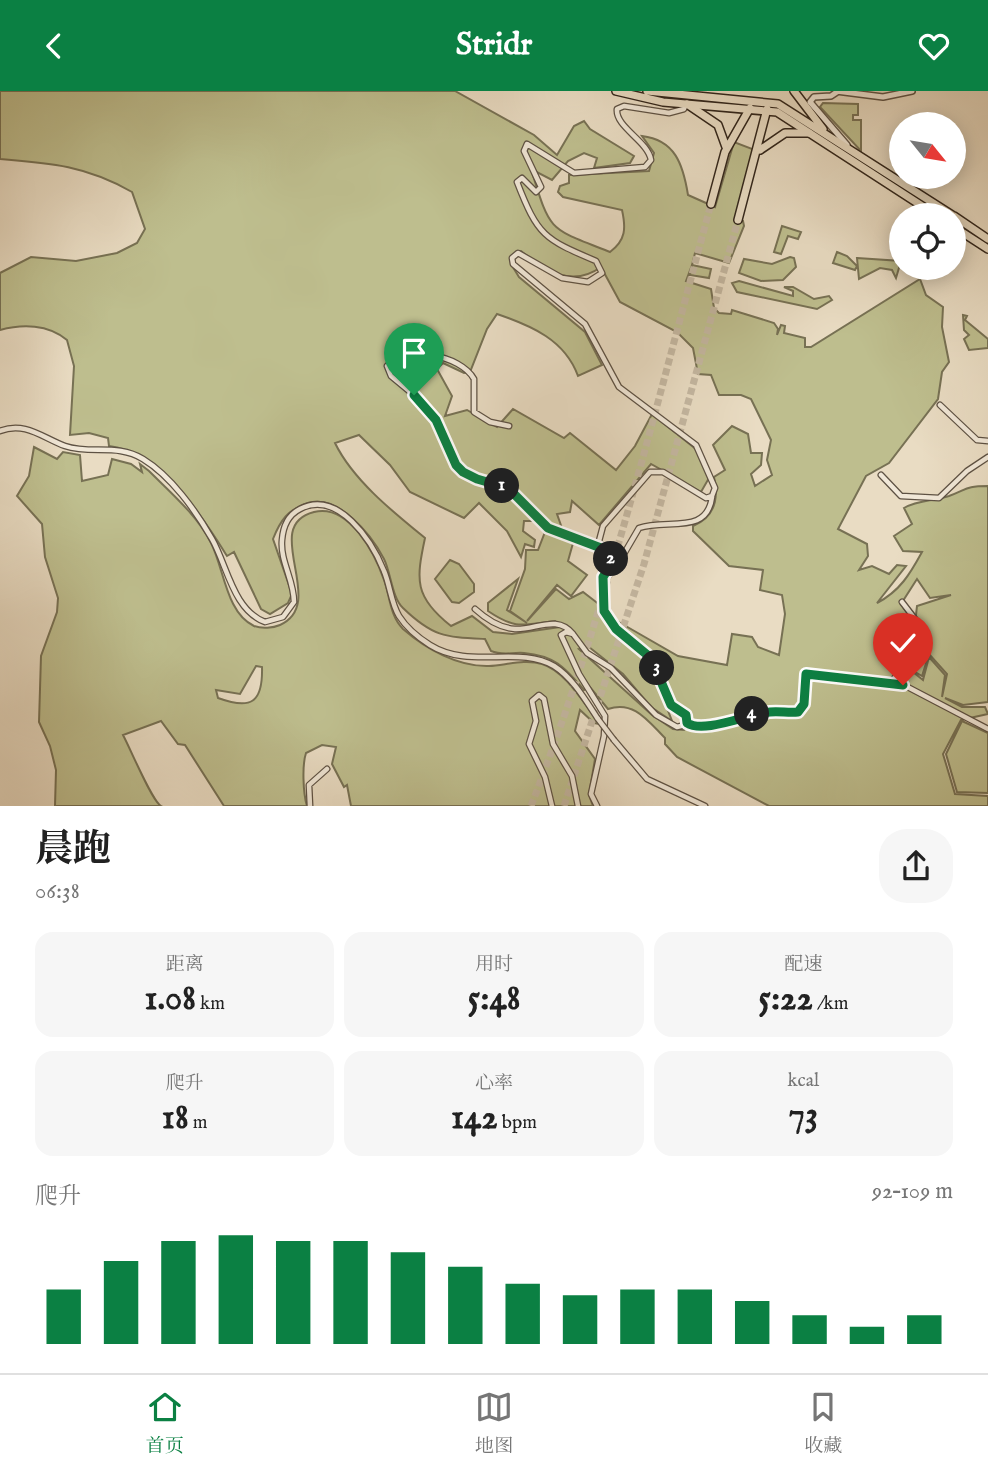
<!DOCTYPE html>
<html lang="zh">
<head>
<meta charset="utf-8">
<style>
  :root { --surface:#fff; --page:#f6f6f6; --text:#222; --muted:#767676; --line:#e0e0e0; --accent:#0b8043 }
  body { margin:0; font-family:"IM FELL English","Noto Serif SC",serif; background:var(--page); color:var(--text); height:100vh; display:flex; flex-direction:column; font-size:26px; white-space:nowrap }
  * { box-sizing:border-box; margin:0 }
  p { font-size:23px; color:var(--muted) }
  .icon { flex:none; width:38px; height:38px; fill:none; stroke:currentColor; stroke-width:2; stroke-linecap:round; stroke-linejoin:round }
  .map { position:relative; height:715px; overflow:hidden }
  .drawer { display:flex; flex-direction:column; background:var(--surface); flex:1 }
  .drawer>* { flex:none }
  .needle { width:46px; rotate:120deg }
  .fabs { position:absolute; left:889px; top:21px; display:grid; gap:14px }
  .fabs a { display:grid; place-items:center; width:77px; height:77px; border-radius:50%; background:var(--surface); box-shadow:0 4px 18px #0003; font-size:35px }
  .pin { position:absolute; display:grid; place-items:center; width:60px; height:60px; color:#fff; margin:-72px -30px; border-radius:50% 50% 50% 0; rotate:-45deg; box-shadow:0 0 7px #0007 }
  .pin .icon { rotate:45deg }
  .km { position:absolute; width:35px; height:35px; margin:-18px; border-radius:50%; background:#222; color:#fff; font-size:19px; line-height:35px; text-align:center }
  .round { display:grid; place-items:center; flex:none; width:74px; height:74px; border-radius:28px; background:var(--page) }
  .headline { display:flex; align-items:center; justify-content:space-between; height:119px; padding:0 35px }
  h1 { font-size:38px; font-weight:700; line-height:52px }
  .metrics { display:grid; grid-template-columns:repeat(3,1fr); gap:10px; height:119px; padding:7px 35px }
  .metrics div { display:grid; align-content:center; border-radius:18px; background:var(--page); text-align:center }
  .metrics b { font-size:35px; font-weight:700 }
  .metrics small { font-size:19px; font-weight:400 }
  .metrics p { font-size:19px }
  .chart { height:196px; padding:14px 35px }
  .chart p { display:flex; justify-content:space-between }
  .chart svg { width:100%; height:126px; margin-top:7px; stroke:var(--accent); stroke-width:6 }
  header { display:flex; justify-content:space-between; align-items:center; height:91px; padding:0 35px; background:var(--accent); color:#fff; font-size:32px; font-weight:700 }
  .dock { display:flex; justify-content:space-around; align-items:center; height:98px; border-top:2px solid var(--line); background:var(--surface); font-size:19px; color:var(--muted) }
  .dock a { display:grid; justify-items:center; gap:4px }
  .dock .selected { color:var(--accent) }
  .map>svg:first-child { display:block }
</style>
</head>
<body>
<header><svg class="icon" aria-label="back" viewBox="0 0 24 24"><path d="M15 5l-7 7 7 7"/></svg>Stridr<svg class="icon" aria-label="heart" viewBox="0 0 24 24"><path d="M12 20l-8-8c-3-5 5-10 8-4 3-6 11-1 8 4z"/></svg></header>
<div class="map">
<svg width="988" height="715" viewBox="0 0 988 715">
  <rect width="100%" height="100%" fill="#e9dcc3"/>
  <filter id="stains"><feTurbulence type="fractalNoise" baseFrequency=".00286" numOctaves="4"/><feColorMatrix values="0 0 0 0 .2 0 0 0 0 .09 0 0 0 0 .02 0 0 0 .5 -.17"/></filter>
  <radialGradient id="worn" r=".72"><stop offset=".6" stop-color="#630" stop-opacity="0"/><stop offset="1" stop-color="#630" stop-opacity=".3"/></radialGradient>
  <path fill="#bebe8e" stroke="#777154" stroke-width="2" fill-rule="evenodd" d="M0,0H455L534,44L557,64L574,35L584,30L590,38L634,65L630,72L594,77L597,67L584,62L568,70L552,89L531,78C551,142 547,136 610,161C626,149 626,137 622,119L563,106L558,101L560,95L569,92V84L649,80L654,62L642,45C675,49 683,73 688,104L715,116L734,51L755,59L736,129L743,130L744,135L729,172L695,162L692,174L711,178L709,187L690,184L692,174L686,190L711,198L714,217L719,222L731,223L732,219L774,232L778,238L777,244L781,234L785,235L784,242L805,247V256H811L920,188L926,204L943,216L942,236L949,271L942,281L938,308L889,372L866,385L838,438L867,453L868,465L859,479L872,475L889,483L897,474L906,475L877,512C900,500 910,483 922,461L903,460L894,445L912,433L904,417C918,409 934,410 949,405C968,398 965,395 988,395V611L963,614L945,607L962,616H985L988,623L961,629L943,663L955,703L988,705V715H769L677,666L665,653V647C648,630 634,609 608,618L589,595L584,599C565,577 556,565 524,562C512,561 503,565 491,560L485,548C445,546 433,546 403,517C392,507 391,482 384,468C371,443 338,403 308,412C288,418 280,430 273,448L292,503L288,512L270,523L261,518L234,461L227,465C201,423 160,361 109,355L108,347L89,342L70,344L74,275L67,249C48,233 22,233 0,239V182L31,166L76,170L117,162L137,152L145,138L132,101C87,75 51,72 0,68ZM521,160C546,180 572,197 601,176L620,211L677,241L693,257L698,283L711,284L719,304H741L751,308L771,349L767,369L772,384L755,395L751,383L761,374L762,362H751L748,343L732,335L713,354L725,379L714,386C719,408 715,426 693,435V440L729,475L763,479L760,499L782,504L785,523L779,564L758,556L752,546L732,543L727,574L678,565L617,530L649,560L663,582L669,606L689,623L692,631L684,639L673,638L652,624L579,558L589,556L623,583L651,616L672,630L650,574L635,555L607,533L600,514L583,501L569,508L556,498L527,530L557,494L571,505L587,484L568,470L573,452L545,441L538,459H526L525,478L510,520L527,532L507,519L518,488L488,512V520C516,539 523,534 555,530L560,536L512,543L493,541L472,525L451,535C414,506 416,489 425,447C393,421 353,389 335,352L359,344L390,374L410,401L464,427L479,412L507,440L521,466L525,453L534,456L535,449L523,440L524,430H534C524,404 503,401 482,390L511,397L549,435L563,440L557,423L570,421L572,410L599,434L651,373L701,401L709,387L697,359L652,323L635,355L616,379L570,342L564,347L513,318L497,336L467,319L445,325L452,305L437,278L443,272L464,282L470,281L487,238L497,223C532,235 565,249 578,285L602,274L585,241L519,186L511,173L517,161ZM917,488L930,507L951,504L917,515L910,578L922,585L929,563L947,583L942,606L945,584L929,566L923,589L908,577L911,527L901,513Z
    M823,12L858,13V24H853V29H861V60L820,16Z
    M782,135L801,141L798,148L788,145L781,163L774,161Z
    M837,161L847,165L857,175L855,179L833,172Z
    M790,166L794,167L796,176L783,189L761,190L739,182L744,168L772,173Z
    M857,167L901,170L896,187L892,179L880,177L859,188Z
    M739,190L793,205V200L784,196H793L814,208L829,205L832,209L817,218L737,201L732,192Z
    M963,224L967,225L965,229L988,248V257L969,259L964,248L969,244L964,239Z
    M34,356L57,368L63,361L80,364L82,390L108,384L112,368L131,373L142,381L140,373L149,380C171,402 197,424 211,452C224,477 226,522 254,535C262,538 273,537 280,534C329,512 259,435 314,421C349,412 375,463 384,489C390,506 390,525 403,538C426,558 458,576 489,575C506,574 525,568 542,573C566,580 585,615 600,633L594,632L580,619L575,640L595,668L589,704L593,715H351L347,694L344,696L332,673L336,656L322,654L306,662C302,674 303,702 307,715H224L185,654L178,653L161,630L123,644C131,659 152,710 161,715H55L56,679L50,655L39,631L41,565L57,521L58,507L45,466L42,433L17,405L29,385ZM256,575L262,576C263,612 251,619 218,607L216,599L240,603Z
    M450,469L459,473L474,493V501L459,512L452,511L435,488Z
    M962,630L988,642V702L957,701L946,663Z"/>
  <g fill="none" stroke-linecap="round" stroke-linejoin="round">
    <path stroke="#c4b7a1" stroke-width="7" stroke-dasharray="7 3.5" stroke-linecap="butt" d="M531,715C607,520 656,315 711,113
      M564,715L644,473L738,129"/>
    <defs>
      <path id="minor" d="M940,314L977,349L988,350
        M509,335L490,331L474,321V288C461,264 405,253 387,275L391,285L414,304L436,329L456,374L463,381L507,397L548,437L601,456
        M0,340C25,330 43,347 65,355C91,364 117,352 143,368C171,385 196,420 212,448C227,474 233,519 265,531L283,526L294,511C294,489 280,470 282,449C283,436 288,424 300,418C338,398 372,450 384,480C390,494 391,512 399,525C406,536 419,547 430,554C470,579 518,554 554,575C573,587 586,610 598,628
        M881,384L901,405L939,407L967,380L988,366
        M612,472L625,461L639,437C666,427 707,445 712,406
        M475,518C486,528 500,537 515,538C536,539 557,523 573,543
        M892,590L911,567L915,528L902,511
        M687,632L696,637L753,623L798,621L804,613L806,583L898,591L988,638
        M614,649L647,688L705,715
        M310,715L309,694L327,678
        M552,715L545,686L529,653L536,630L532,610L539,604L544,608L553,653L572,685L578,715
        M597,715L591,703L604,645L605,625L579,583L561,544L566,541L573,543L587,562L611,577L656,624L677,636L685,634L687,626L671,614L651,567L616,538L604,520L603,486L612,471L599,450L603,435L650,381H663L706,407L712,405L715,397L696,354L619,296L585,233L513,173L512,167L518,162L562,187L588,191L602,182L596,170C544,148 538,145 517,91L522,87L536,101L541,96L524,60L527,53L574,82L645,76L651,69C648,50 615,36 617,18L624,15L669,22L684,18L686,13"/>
      <path id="tertiary" d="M836,0L883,6L912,0
        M837,1L831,5L814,6L810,11L847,54"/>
      <path id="primary" d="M687,13L718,34L726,56
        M760,59L785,42H809
        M711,113L725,61L750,17
        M738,129L767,18"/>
      <path id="trunk" d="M616,0L663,11L777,21L936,124
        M647,0L778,13L952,124
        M794,0L823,38
        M954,125L988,148
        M954,136L988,158"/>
    </defs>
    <use href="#minor" stroke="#5e5244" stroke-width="7"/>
    <use href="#tertiary" stroke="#5e5244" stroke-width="8"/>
    <use href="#primary" stroke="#30241a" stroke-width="10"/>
    <use href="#trunk" stroke="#30241a" stroke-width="10"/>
    <use href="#minor" stroke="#f1e8d8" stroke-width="4.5"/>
    <use href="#tertiary" stroke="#f1e8d8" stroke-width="5"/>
    <use href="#primary" stroke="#e9dcc3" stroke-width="7"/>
    <use href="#trunk" stroke="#e9dcc3" stroke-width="7"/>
    <defs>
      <path id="minor-bridge" d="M598,628L614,649"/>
    </defs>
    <use href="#minor-bridge" stroke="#5e5244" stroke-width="7" stroke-linecap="butt"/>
    <use href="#minor-bridge" stroke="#f1e8d8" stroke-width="4.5"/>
  </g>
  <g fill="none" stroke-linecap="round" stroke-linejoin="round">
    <defs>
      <path id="route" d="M414,304L436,329L456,374L463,381L477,388L508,397L548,437L601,457L611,467V474L603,486L604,520L616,538L651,567L671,614L686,624L687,632C704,643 748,623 770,621C779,620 789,622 798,621L804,613L806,583L903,594"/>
    </defs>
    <use href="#route" stroke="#fff" stroke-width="14"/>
    <use href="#route" stroke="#0b8043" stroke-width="9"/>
  </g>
  <rect width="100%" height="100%" filter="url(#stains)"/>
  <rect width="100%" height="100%" fill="url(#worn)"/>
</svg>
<div class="fabs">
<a><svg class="needle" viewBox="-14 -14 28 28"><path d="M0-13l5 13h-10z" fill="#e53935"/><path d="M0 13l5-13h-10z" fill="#767676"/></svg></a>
<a><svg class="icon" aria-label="locate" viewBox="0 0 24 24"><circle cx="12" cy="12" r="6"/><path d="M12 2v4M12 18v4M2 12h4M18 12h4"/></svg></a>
</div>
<div class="pin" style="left:414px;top:304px;background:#1e9e55"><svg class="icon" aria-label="arrive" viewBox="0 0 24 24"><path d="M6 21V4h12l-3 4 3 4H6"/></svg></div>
<div class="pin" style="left:903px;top:594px;background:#d93025"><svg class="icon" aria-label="check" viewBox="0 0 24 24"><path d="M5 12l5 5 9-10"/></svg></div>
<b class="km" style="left:502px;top:395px">1</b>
<b class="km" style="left:611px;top:468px">2</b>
<b class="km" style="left:657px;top:577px">3</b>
<b class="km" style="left:752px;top:623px">4</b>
</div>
<section class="drawer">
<div class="headline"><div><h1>晨跑</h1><p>06:38</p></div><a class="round"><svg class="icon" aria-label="share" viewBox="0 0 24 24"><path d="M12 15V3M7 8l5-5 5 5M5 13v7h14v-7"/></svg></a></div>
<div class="metrics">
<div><p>距离</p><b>1.08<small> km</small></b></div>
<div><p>用时</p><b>5:48</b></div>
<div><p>配速</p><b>5:22<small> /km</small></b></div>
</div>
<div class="metrics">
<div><p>爬升</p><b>18<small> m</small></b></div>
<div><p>心率</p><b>142<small> bpm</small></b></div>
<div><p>kcal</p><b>73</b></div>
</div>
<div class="chart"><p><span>爬升</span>92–109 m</p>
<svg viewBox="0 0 160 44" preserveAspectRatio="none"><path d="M5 44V25M15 44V15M25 44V8M35 44V6M45 44V8M55 44V8M65 44V12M75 44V17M85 44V23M95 44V27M105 44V25M115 44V25M125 44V29M135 44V34M145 44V38M155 44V34"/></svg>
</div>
</section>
<nav class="dock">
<a class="selected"><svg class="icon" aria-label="home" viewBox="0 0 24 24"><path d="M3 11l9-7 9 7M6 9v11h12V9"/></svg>首页</a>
<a><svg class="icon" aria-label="map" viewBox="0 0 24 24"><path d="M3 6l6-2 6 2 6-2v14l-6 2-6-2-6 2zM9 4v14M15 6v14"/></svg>地图</a>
<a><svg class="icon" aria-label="saved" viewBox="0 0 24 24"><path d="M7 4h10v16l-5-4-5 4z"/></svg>收藏</a>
</nav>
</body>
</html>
